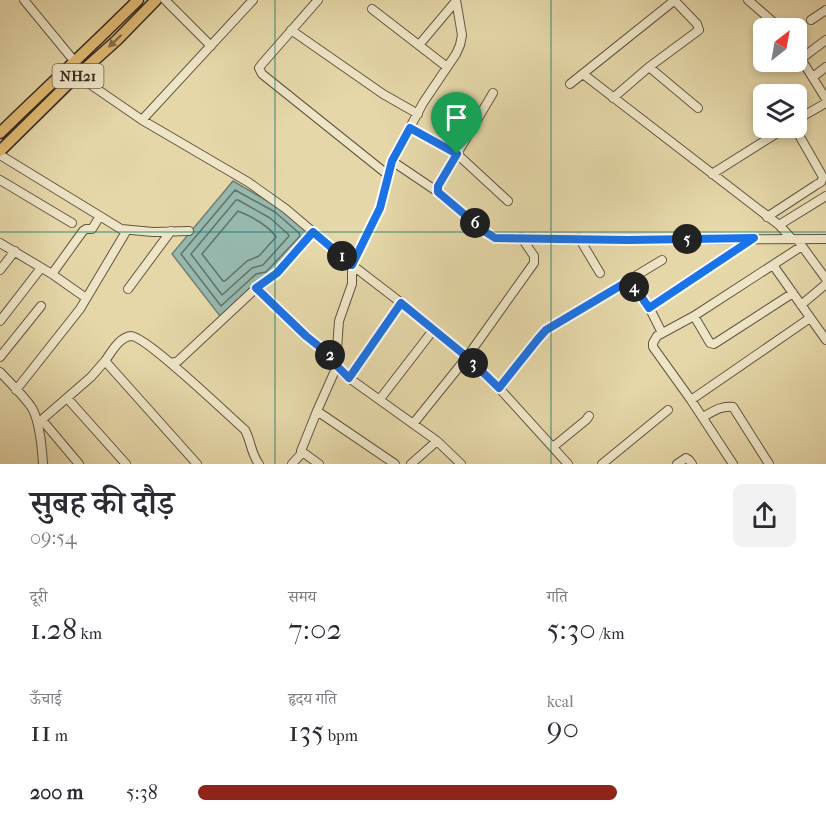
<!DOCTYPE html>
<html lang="hi">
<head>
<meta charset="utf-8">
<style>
  :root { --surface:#fff; --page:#f2f2f3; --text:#2b2b33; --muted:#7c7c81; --accent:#8f2418 }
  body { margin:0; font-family:"IM FELL French Canon","Noto Serif Devanagari",serif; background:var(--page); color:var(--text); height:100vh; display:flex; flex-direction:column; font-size:22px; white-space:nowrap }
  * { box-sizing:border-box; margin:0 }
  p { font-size:20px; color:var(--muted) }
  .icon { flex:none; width:33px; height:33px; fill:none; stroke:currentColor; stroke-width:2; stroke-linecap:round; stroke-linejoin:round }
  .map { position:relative; height:464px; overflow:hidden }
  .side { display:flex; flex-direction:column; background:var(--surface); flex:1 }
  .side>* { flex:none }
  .needle { width:39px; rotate:31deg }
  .controls { position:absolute; left:753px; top:18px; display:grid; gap:12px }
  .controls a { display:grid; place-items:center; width:54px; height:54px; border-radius:9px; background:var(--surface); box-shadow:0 3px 9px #0003; font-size:30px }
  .pin { position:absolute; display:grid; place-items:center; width:51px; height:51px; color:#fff; margin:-62px -26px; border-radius:50% 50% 50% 0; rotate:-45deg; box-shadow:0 0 6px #0007 }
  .pin .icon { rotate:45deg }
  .km { position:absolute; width:30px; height:30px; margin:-15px; border-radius:50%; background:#222; color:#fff; font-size:16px; line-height:30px; text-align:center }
  .round { display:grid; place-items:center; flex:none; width:63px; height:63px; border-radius:9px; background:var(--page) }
  .head { display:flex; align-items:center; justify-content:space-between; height:102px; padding:0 30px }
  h1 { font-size:33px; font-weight:600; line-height:45px }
  .metrics { display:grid; grid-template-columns:repeat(3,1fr); gap:9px; height:102px; padding:6px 30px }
  .metrics div { display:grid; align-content:center }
  .metrics b { font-size:30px; font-weight:600 }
  .metrics small { font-size:16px; font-weight:400 }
  .metrics p { font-size:16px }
  ul { padding:0 30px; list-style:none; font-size:20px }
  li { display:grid; grid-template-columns:96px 72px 1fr; align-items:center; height:45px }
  li i { height:15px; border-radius:8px; background:var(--accent) }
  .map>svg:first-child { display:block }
</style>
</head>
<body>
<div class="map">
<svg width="826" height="464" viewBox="0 0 826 464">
  <rect width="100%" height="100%" fill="#e5d7a8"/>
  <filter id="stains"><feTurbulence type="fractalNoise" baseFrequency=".00333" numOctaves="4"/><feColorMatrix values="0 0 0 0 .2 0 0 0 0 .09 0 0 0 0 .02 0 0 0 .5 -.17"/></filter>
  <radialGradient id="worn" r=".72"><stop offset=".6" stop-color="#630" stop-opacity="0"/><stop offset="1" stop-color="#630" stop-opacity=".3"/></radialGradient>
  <path fill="#96b8ad" stroke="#707f75" stroke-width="1.5" d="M233,181L278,207L310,235L268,279H260L220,316L172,254Z"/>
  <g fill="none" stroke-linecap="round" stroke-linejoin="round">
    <path stroke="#667168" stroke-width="1.5" d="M235,190L275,212L299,233L300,236L266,272L256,274L221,306L181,254Z
      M236,200H238L270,218L288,234L289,236L263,265L252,268L222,295L191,254Z
      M238,211C251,216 269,226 276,237L259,256L247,261L225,281H223L202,254Z"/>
    <defs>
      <path id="minor" d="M24,0L75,62
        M165,0L211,46
        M318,0L262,64L259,68L262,74L388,175
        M456,0L462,35L460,45L456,54L423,103L392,161L380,208L352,265V284L339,321L336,364L338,369L349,378L437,441L461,464
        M748,0L780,28
        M372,9L447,67
        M811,20L826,10
        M291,30L383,94L418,114
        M419,45L456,1
        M796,51L826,99
        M802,58L826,40
        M649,67L698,108
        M75,74L142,120L248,182L286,209L352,265L417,315L467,357L499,388L568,464
        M583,74L779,225L791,238
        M813,77L826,67
        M570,84L675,0
        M613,98L649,67L699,30L697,24L674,0
        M142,120L253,0
        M796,120L826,103
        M410,128L457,154L508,201
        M0,155L121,229L153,232L189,231
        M392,161L438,192L484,231L495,238L628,240L826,239
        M712,174L785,128
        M0,180L72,223
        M438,192V186L493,93
        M767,217L816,185L821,182L823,177L795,128
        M779,225L826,196
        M579,238L600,273
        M799,242L826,279
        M0,243L52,274L86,298
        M773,265L826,340
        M0,270L15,251
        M52,274L83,231L86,229H92L100,216
        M629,280L649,307L662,333
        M257,288L306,336L336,359
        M128,289L171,231
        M801,305L826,284
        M649,307L752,239
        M694,316L710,343L714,344L793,293
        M0,321L41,268
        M0,357L41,306
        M105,361C111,353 119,337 131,336C146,336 229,416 245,430C251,441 251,454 259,464
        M171,363L178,361L252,292L275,275L313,232
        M0,372C11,384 23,395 32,408C40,422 42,448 43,464
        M349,378L401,303
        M499,388L538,339L546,330L662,260
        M16,390L80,309L127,230
        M67,398L126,464
        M380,399L434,329
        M691,400L810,318
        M317,411L395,464
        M703,417C712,412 722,405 733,407L769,464
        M42,420L79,464
        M38,423L91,377L105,361L197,464
        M413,424L467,357L534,263V256L521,237
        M553,447L586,420L589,416
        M292,464L302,453
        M319,464L301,451L317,411L337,366
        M411,464L437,441
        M602,464L668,410
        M677,464L686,458L689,460L692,464
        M733,464L691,400L653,347V343L657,336L694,316L802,246"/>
      <path id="highway" d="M0,133C46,88 93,45 138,0
        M0,151L69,83L117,40L156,0"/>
    </defs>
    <use href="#minor" stroke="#625544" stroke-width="10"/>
    <use href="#highway" stroke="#362a22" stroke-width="13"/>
    <use href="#minor" stroke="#eee5c6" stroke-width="8"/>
    <use href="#highway" stroke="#e2bc74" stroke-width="10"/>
  </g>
  <defs><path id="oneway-solid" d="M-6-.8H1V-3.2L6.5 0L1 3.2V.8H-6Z" transform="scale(1.5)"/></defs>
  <use fill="#836c47" href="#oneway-solid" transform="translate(115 41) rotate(136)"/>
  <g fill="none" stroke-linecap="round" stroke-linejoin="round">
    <defs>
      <path id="route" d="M410,128L457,154L438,186V192L484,231L495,238L628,240L754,238L649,308L630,280L546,330L538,339L499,388L467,357L401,303L349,378L337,366L336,360L306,336L256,288L277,273L313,232L352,265L380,208L392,161Z"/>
    </defs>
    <use href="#route" stroke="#fff" stroke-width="12"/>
    <use href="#route" stroke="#1a73e8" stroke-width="8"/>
  </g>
  <path fill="none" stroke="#0f766e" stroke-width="1.5" stroke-opacity="0.55" d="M275,0V464M551,0V464M0,232H826"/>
  <g text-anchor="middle" stroke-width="4.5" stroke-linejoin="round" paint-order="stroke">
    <rect fill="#eee5c6" stroke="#6d6253" stroke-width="1.5" x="52.5" y="64" width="51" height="24" rx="4.5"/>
    <g font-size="15" font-weight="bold" fill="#362a22">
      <text x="78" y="81">NH21</text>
    </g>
  </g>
  <rect width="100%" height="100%" filter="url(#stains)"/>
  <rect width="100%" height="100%" fill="url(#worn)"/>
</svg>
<div class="controls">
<a><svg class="needle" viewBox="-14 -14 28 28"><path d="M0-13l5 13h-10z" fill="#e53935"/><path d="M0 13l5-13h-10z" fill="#7c7c81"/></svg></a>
<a><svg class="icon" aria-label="layers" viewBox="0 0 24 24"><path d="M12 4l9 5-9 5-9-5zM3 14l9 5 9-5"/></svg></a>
</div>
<div class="pin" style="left:457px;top:154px;background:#1e9e55"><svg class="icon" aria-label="arrive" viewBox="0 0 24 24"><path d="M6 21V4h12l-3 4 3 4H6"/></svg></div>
<b class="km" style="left:342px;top:256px">1</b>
<b class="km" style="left:330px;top:355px">2</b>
<b class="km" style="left:473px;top:363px">3</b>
<b class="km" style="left:634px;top:287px">4</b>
<b class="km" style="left:687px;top:239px">5</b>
<b class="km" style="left:475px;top:223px">6</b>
</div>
<section class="side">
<div class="head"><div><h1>सुबह की दौड़</h1><p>09:54</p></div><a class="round"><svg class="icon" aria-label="share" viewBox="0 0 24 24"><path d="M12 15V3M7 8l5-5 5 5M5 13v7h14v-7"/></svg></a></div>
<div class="metrics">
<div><p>दूरी</p><b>1.28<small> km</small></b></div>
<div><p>समय</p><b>7:02</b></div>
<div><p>गति</p><b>5:30<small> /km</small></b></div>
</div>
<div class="metrics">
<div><p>ऊँचाई</p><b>11<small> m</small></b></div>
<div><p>हृदय गति</p><b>135<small> bpm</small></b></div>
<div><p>kcal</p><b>90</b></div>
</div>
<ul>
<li><b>200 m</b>5:38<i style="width:70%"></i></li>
</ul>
</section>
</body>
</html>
